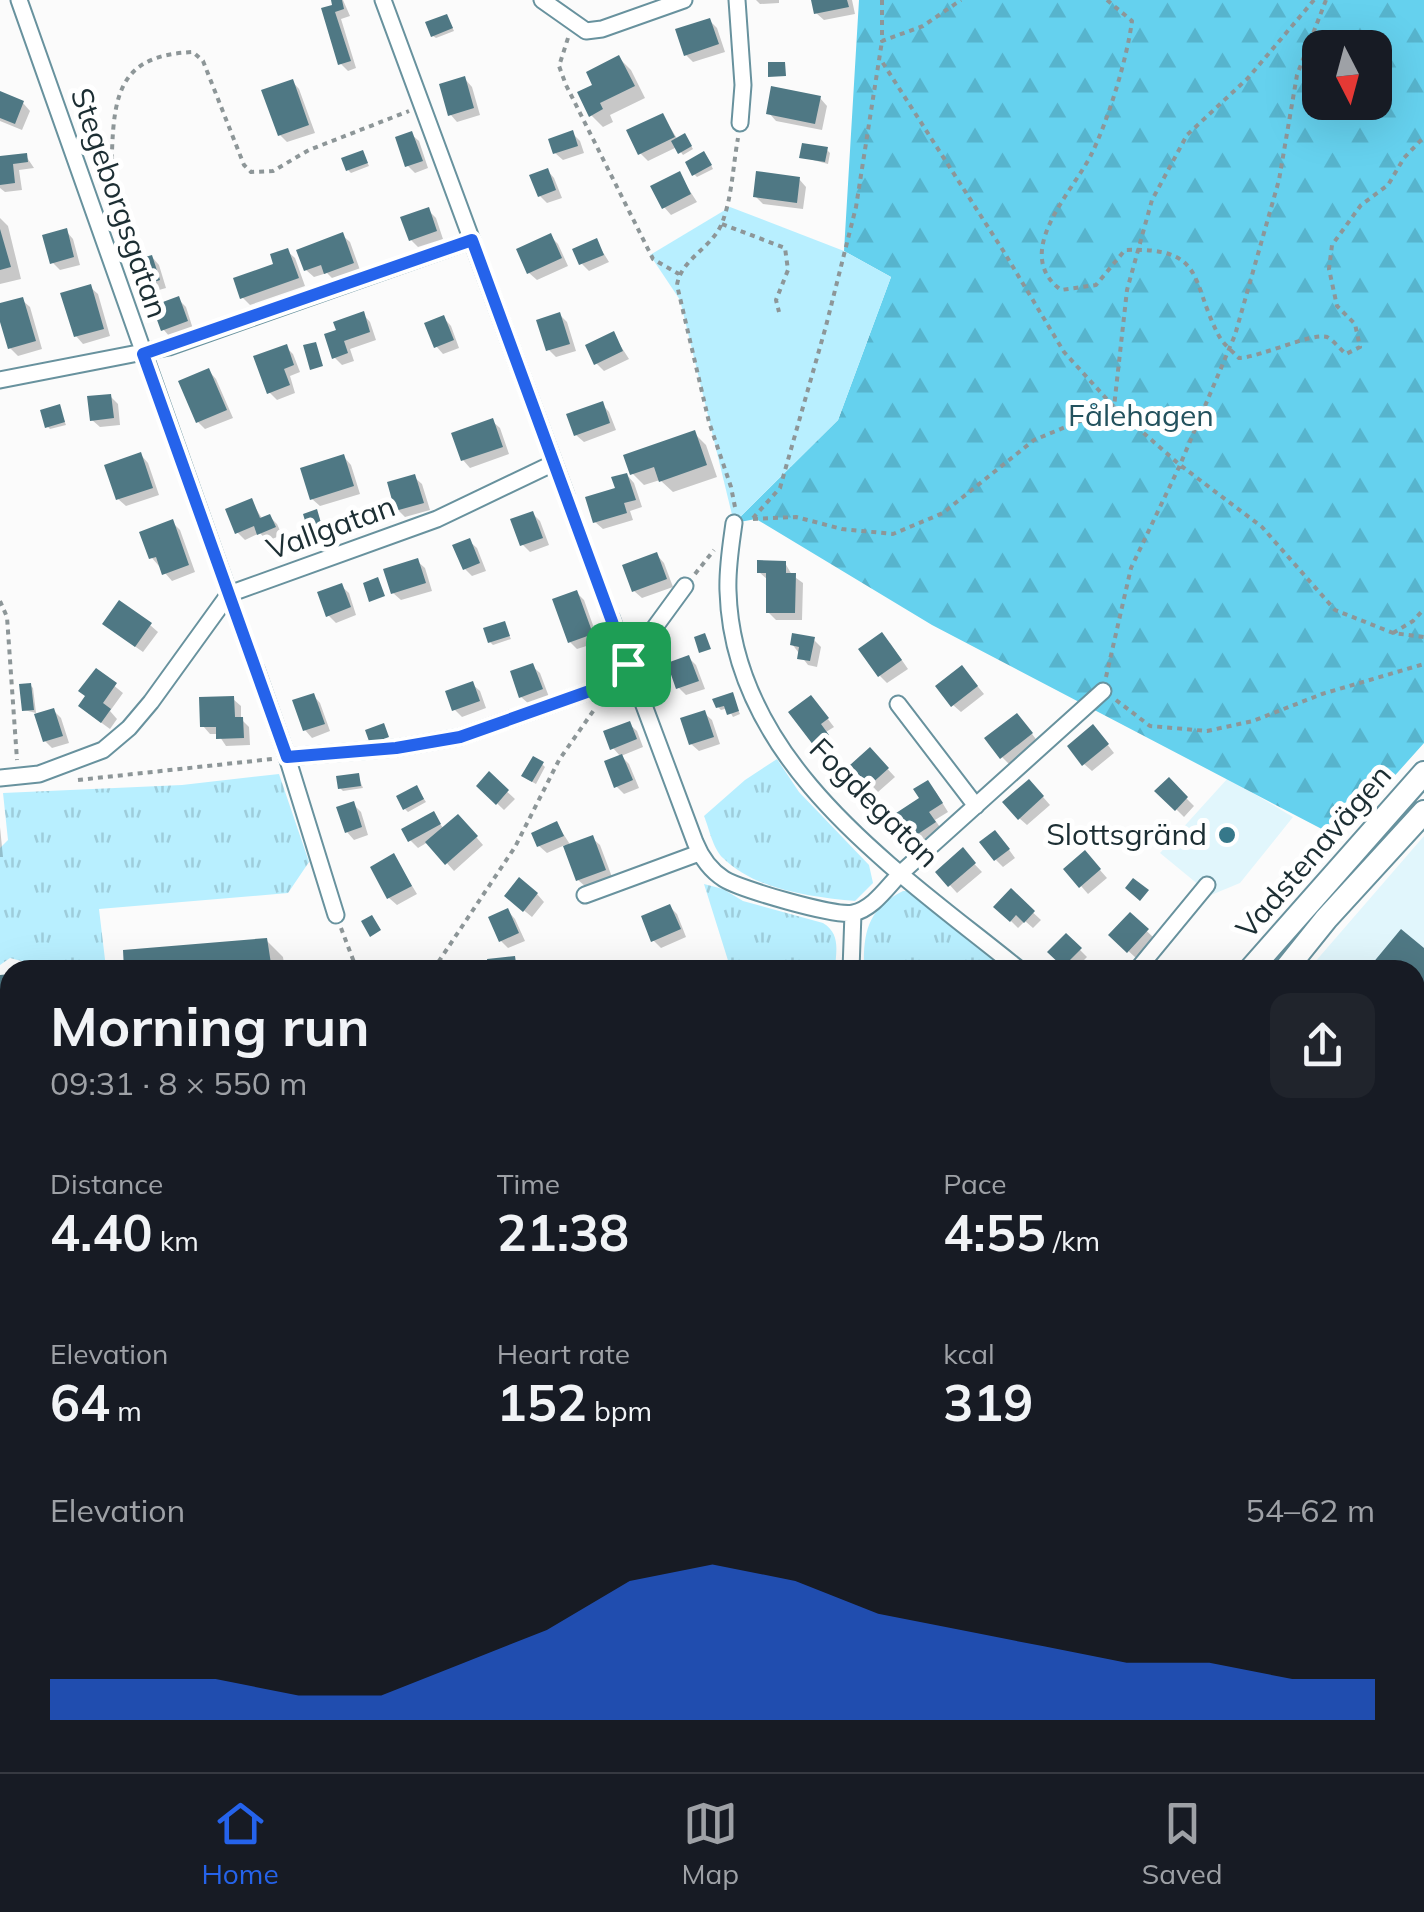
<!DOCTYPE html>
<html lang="en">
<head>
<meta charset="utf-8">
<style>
  :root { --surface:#171b24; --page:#20242c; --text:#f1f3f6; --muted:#9ea1a6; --line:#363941; --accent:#2563eb }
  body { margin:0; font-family:Mulish,sans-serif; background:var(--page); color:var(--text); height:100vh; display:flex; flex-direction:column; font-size:38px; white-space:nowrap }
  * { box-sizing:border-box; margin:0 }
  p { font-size:32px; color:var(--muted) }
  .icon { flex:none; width:55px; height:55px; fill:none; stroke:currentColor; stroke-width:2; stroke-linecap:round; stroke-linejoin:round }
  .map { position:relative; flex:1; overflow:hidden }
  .drawer { position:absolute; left:0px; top:960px; width:1425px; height:812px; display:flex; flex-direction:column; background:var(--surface); border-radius:30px 30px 0 0; box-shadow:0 10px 40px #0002 }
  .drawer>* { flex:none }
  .needle { width:65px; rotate:174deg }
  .tools { position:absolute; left:1302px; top:30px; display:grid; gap:20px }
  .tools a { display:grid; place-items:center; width:90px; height:90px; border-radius:20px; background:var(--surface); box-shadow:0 10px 40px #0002; font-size:50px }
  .pin { position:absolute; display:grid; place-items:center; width:85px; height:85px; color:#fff; margin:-42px; border-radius:20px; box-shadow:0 5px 15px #0006 }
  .round { display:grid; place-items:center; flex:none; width:105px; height:105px; border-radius:20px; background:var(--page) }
  .overview { display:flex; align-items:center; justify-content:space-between; height:170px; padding:0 50px }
  h1 { font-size:55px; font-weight:700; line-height:75px }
  .metrics { display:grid; grid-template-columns:repeat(3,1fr); gap:15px; height:170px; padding:10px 50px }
  .metrics div { display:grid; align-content:center }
  .metrics b { font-size:50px; font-weight:700 }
  .metrics small { font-size:28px; font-weight:400 }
  .metrics p { font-size:28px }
  .chart { height:280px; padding:20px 50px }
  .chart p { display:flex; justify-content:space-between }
  .chart svg { width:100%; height:180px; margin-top:10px; fill:var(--accent); opacity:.7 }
  .dock { display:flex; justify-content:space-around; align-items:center; height:140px; border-top:2px solid var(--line); background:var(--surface); font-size:28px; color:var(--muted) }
  .dock a { display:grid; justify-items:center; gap:5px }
  .dock .active { color:var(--accent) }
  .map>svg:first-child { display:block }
</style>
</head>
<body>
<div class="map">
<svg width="1424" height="1772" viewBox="0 0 1424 1772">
  <defs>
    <pattern id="grass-tufts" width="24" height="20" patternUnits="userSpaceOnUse" patternTransform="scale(2.5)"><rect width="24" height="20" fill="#b8efff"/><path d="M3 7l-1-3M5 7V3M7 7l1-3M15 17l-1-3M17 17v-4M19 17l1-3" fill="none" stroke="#9ecddb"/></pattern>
    <pattern id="forest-firs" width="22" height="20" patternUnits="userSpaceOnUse" patternTransform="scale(2.5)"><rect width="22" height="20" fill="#65d1ee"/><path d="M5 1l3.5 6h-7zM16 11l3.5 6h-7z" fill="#57b4cd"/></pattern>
  </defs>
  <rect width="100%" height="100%" fill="#fbfbfb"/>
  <path fill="#e1f6fc" d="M1228,778L1293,817L1240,883L1211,895L1160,853Z
    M1424,836V1600H1415V970H1308Z
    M1051,1762L1057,1772H581L577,1763Z
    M1111,1763V1762L1295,1763L1294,1772H1114Z"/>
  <path fill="url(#grass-tufts)" d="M777,759L799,792L869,865L873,883L855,901C812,897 755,890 723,858C713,849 709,828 704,816L745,780Z
    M279,774L309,862L288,893L99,909L106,968H48L10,958L0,965V848L8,840L3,793L182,785Z
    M704,884L723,889L743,901L823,923C841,934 836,951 835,970H731Z
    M903,891H912L1010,970L864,967C863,931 869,908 903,891Z
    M10,1111V1157L0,1163V1112Z
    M10,1487V1632L0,1641V1494Z"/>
  <path fill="url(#forest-firs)" fill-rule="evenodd" d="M859,0H1424V743L1339,838L932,625L756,519L734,523L838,420L891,277L844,251ZM1320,48H1375V102H1320Z"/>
  <path fill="#b8efff" d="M730,207L844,251L891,277L838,420L734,523L680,300L650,255Z"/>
  <path fill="#0003" d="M333,0H343L350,16L341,19L356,68L348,71L340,63L324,10L335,6Z
    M756,0H779V3L760,4Z
    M813,0H852L855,14L824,20L816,13Z
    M447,16L454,31L436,38L433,36Z
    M709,20L717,28L725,52L693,62L686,55Z
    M619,58L631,70L645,98L610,115L613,122L603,127L591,115Z
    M465,79L472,87L480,115L457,122L450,114Z
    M292,81L299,89L315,133L287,142L280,135Z
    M0,94L23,103L30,111L22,130L0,121Z
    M820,98L827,106L822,130L776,121L769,113Z
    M663,116L678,140L687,139L693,149L683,155L677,147L648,161L640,153Z
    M572,133L580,141L584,153L563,160L555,153Z
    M411,134L419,141L428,168L415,173L407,165Z
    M827,150L830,153L828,164L802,157Z
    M363,153L369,166L351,173L348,170Z
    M26,156L34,168L19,170L22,190L5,192L0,188V159Z
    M707,157L713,169L697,177L694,174Z
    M547,170L554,178L562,198L547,203L540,196Z
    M679,174L697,202L671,215L664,207Z
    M799,179L806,187L803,209L763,204L755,196Z
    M428,210L436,218L443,239L418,247L411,240Z
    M0,218L8,226L21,279L0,284Z
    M66,231L73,239L80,265L60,270L52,262Z
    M342,235L350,242L360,270L334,280L327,273L314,277L306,270Z
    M550,236L558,244L568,266L537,280L529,273Z
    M596,241L609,262L589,271L582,264Z
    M287,251L295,258L305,286L250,305L242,297Z
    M152,257L159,265L166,288L152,292L145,284Z
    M90,287L98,294L110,336L83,344L76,336Z
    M178,299L186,307L193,329L170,337L163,329Z
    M22,300L30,307L42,349L18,356L10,348L0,306Z
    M363,314L370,322L376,340L350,349L354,361L342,365L334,357L327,336Z
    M560,315L567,322L576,351L556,357L549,350Z
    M444,318L451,326L459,348L443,354L436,346Z
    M613,334L629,359L604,371L596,363Z
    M286,347L293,354L300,372L290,376L295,393L277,400L269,392Z
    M209,371L216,379L233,418L205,429L198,422Z
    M110,396L118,404L120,425L100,427L92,420Z
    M602,404L609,412L616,430L584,442L576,435Z
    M59,407L66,425L50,429L47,426Z
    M492,421L500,428L509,454L470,468L463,460Z
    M694,433L706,445L717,477L673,492L660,480L644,485L632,473Z
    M141,455L148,463L159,495L126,506L118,499Z
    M344,457L351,465L360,494L320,506L312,499Z
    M627,475L634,483L642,507L630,511L633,520L603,529L595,522Z
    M414,477L422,484L430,510L405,517L398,510Z
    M251,501L263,520L270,517L277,524L282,535L267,541L260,533L245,540L237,532Z
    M317,512L325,533L314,536L311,533Z
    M533,514L540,521L549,545L530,552L522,544Z
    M172,522L180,530L195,572L172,581L152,558Z
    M469,541L477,548L486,571L472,576L465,569Z
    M657,555L664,563L673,587L642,598L634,591Z
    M417,561L425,568L432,591L401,600L393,593Z
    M785,563L792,575L803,583L802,620H776L768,612L767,579L759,572Z
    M341,586L349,593L356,615L336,623L328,615Z
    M577,593L584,600L599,642L577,649L570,642Z
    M504,624L511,639L493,645L490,642Z
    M150,625L158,632L143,652L113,631Z
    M813,639L821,647L817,667L808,665L792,644Z
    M890,643L908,669L887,683L880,676Z
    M689,658L696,665L705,689L686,695L679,688Z
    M532,666L540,673L549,697L529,704L521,697Z
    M96,671L123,693L110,711L117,719L110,729L88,713Z
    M969,676L984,694L961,712L953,705Z
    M472,684L480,691L486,708L462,717L454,709Z
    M30,685L33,688L36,713L24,710Z
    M313,695L320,703L330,731L312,738L305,730Z
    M732,695L740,714L733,717L728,708L721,710L718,707Z
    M233,699L241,706V719L249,727L250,745L226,746L218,734H210L203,726Z
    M818,706L834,727L826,732L835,744L823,752L792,712Z
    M53,710L61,718L69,743L52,748L45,741Z
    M704,713L712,720L720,744L699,751L691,744Z
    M1024,723L1038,742L1009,764L1002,757Z
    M629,724L637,731L643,747L621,756L629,764L639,788L624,794L616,786L621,757L613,748Z
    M1100,735L1114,753L1092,771L1084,764Z
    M870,750L895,777L878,792L853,766Z
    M542,764L545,767L536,784L527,779Z
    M489,775L515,799L504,810L479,786Z
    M358,776L363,788L343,791L340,788Z
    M1169,781L1194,806L1184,817L1158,791Z
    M1036,789L1050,805L1027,825L1019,818Z
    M419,791L426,802L408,812L405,809Z
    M935,791L948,812L935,820L942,830L915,848L908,840L922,799Z
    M353,804L361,812L368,835L354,840L347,832Z
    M433,815L444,829L465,824L483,845L454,871L428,842L418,848L410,840Z
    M557,824L571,846L592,838L600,845L612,877L586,887L578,880L565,845L547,853L539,846Z
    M0,827L3,857H0Z
    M1002,840L1015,858L1003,867L996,860Z
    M962,851L982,872L957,893L938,872Z
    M394,856L417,894L397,905L389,898Z
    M1092,861L1107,878L1088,894L1081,886Z
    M1011,892L1041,920L1033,928L1025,921L1018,928L997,907Z
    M537,894L544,902L532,917L515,903Z
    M670,907L677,914L686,937L661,948L653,940Z
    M508,911L515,919L525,941L508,948L501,941Z
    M1130,915L1154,938L1136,958L1111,935Z
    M1066,936L1087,957L1074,970H1070L1051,952Z
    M266,940L283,957L285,970H127Z
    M1424,951V1010L1415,1021V970H1371Z
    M10,976V1053L0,1054V977Z
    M1415,1133L1424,1147V1167L1415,1172Z
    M10,1265V1347L0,1353V1272Z
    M261,1762H465L470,1772H242Z
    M675,1762H736L739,1772H678Z"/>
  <path fill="#4f7884" d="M331,0H342L344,9L335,12L351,61L338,65L321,8L332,5Z
    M811,0H847L849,7L814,14Z
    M447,14L453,28L431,37L425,22Z
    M710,18L719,44L684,56L675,29Z
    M619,55L635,86L600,103L603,109L589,117L577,92L592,85L586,72Z
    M768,62H785L786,76L768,77Z
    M465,76L474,108L448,116L439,84Z
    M293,79L309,125L278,136L261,90Z
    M771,86L821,96L815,124L766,114Z
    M0,91L24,101L15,124L0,118Z
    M663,113L675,137L638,155L626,130Z
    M573,130L578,146L553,154L548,139Z
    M412,131L423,161L405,167L395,137Z
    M685,133L692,146L678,154L671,141Z
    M802,143L828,147L825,162L799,158Z
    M363,150L368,163L346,171L341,158Z
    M704,151L712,165L692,176L685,162Z
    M27,153L28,162L13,164L15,183L0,185V156Z
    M548,168L556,190L538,197L529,175Z
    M680,171L691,194L662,209L650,186Z
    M756,171L800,177L797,203L753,197Z
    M429,207L437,231L409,241L400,217Z
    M67,228L74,257L50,264L42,235Z
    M0,229L11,267L0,270Z
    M343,232L354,263L324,274L321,265L304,271L296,250Z
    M551,233L562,258L527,274L516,249Z
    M597,238L604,255L579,265L572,249Z
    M288,248L299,278L240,299L233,278L273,264L270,254Z
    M152,255L160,280L143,286L135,260Z
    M91,284L104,329L74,337L60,293Z
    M179,296L188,321L161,331L152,306Z
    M23,297L36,341L8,349L0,322V303Z
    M364,311L370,332L344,341L348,353L332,359L324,334L336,330L333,322Z
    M560,312L570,344L546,351L536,320Z
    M444,315L454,340L434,348L424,323Z
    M614,331L623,351L594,365L585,345Z
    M316,342L323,366L310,370L303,345Z
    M287,344L294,365L284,369L290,385L267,394L253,356Z
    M209,368L227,410L196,423L178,381Z
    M111,394L114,418L90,421L87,396Z
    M603,401L610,423L574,436L566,414Z
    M60,404L65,422L45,428L40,410Z
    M493,418L503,447L461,461L451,433Z
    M695,430L707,465L659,482L654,467L630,475L623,455Z
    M141,452L153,488L116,500L104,465Z
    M344,454L354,486L310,500L300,468Z
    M627,473L636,500L624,503L627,513L593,523L585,497L615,488L611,477Z
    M415,474L424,503L395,511L387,482Z
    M252,498L260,518L270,514L276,527L257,535L254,526L235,534L225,509Z
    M317,509L323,530L309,534L303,514Z
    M533,511L543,538L520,546L510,519Z
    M173,519L189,565L162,575L156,557L149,559L139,532Z
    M470,538L480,563L463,570L452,545Z
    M657,552L667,579L632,592L622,565Z
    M418,558L426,583L391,594L383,569Z
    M757,560L786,561V573H796L795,613H766V573H757Z
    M378,577L385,596L369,602L363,583Z
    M342,583L351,607L326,617L317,592Z
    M577,590L593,634L568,643L552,599Z
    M119,600L152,623L135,647L102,624Z
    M505,621L510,636L488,643L483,628Z
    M882,632L902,660L878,677L858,649Z
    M705,633L711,649L699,653L694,637Z
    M792,633L815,637L810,661L797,659L799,647L790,645Z
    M689,655L699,681L676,689L667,663Z
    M533,663L543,689L519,698L510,671Z
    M962,665L978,686L951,707L935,686Z
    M96,668L117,683L103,703L111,709L101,723L78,706L85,696L78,691Z
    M473,681L480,701L452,711L445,691Z
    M31,683L34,710L22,711L19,684Z
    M733,692L739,711L727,715L724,706L716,708L712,699Z
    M314,693L325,724L303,731L292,700Z
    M811,695L829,718L821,724L829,735L814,746L788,712Z
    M234,696L235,717H243L244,738L216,739V727H200L199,697Z
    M54,708L63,736L43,742L34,714Z
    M705,710L714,737L689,745L680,718Z
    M1017,713L1033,733L1000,759L984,738Z
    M630,721L637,739L610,750L603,731Z
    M384,723L389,737L370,744L365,730Z
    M1093,724L1109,744L1082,766L1067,746Z
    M870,747L889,768L869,786L850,765Z
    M622,754L633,780L614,788L604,761Z
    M533,756L544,762L532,782L521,776Z
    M489,771L509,790L496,805L476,786Z
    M359,773L361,786L338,789L336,776Z
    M1169,777L1188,797L1175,811L1154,791Z
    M1029,779L1044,796L1018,820L1002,802Z
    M928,780L943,803L929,812L936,822L906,842L890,817L919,798L913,789Z
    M417,785L424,799L403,810L396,796Z
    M354,801L362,827L345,833L336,807Z
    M434,811L441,824L408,842L401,829Z
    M458,814L478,836L445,865L425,842Z
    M557,821L564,836L537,847L531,833Z
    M995,830L1010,849L994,861L979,842Z
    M593,835L606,870L576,881L563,846Z
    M963,847L976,863L948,887L935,872Z
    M1085,850L1101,869L1079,888L1063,869Z
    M394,853L412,886L387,899L370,867Z
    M519,877L538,893L523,912L504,896Z
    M1133,878L1149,890L1140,901L1125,888Z
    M1011,888L1035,911L1024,923L1016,915L1010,922L993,907Z
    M670,904L681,929L651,942L641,916Z
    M508,908L519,933L499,942L488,917Z
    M1130,912L1149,929L1127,953L1108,935Z
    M372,915L381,930L370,937L361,921Z
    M1401,929L1424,948V985L1415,996V970H1367Z
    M1066,933L1082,948L1063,967L1047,952Z
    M267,938L272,970H124L123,950Z
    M515,956L517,970H488L487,959Z
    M10,974V1041L0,1042V975Z
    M1421,1216L1424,1222V1256L1415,1242V1220Z
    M10,1262V1321L0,1327V1269Z
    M1418,1468L1424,1473V1561L1415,1570V1471Z
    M10,1717V1746L7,1749L0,1740V1725Z
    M98,1762L107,1772H86Z
    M192,1762H219L224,1772H172Z
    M256,1762H370L374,1769L388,1762H459L464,1772H236Z
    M672,1762H730L734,1772H675Z
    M1007,1762H1012L1017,1772H988Z"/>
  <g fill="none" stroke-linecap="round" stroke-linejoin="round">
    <defs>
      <path id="service" d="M1415,1459L1424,1450
        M1415,1588H1424"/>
      <path id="minor" d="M19,0L229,594
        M383,0L566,495
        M542,0L586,31L602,29L684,0
        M737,0L743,85L740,123
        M0,380L169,347L472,240
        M734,523C731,545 727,568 728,591C733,764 898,871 1020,970
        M611,617L695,842C701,857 710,870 724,879C740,889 835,917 853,913C873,909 887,887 901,873L1103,691
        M628,664L685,586
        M256,669L287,757L336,915
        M898,704L976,806
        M287,757L396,748L460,737L632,676
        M0,778L39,774L103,750L129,728L151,702L229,594L437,519L554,463
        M585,895L699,853
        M851,970L853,913
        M1137,970L1207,885
        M1415,1065L1424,1059
        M0,1253L10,1247
        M1415,1321L1424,1329
        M0,1477L10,1470
        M1415,1683L1424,1672
        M30,1772L42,1762
        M1343,1772L1351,1762"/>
      <path id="secondary" d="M1250,970L1424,773
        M1285,970L1326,919L1424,812
        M0,1075L10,1074
        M1415,1713L1424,1721
        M1411,1762L1423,1772"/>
    </defs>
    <use href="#service" stroke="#68929e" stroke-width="11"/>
    <use href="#minor" stroke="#68929e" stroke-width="19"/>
    <use href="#secondary" stroke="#68929e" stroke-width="26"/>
    <path stroke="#8d9698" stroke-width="4" stroke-dasharray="5 5" stroke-linecap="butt" d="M882,0V41L923,26L961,0
      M1107,0L1132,21C1127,59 1108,121 1091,155C1072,193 1011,253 1061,290L1096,285L1125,250C1206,247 1190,280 1218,334C1222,343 1232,351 1239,358C1261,357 1313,332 1327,337C1333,340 1340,349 1346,354L1360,347L1355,324L1337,306L1329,269L1332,245L1361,205L1388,185L1404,158L1424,137
      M1314,0L1248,78L1187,135L1152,200L1127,290L1114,407L1180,465L1262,527L1335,610L1393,633L1424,637
      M568,38L559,66L566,85L653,259L679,274
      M107,199C113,184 112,168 112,152C114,89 123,55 193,52L203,61L244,165L251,172L273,171L309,150L409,111
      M722,224L785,248L788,270L776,300L779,312
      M735,507L731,487L709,422L677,285C681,259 712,248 722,223C732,198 733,165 738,138
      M571,509L605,603
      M753,518L780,488L826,326L856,207L882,41
      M753,519L796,517L842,529L893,534L943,513L1034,440L1114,407L1064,352L1004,252L881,60
      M695,574L714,550
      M0,601L7,617L17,760
      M236,612L251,655
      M1393,633L1413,621L1424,609
      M1106,677L1131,568L1180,465L1235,335L1279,180L1297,75L1326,0
      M1116,700L1150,726L1207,731L1253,721L1322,694L1424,664
      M78,780L272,759
      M341,928L357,970
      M433,970L515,847L559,760L596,707
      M0,1102L10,1101
      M0,1366L10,1360
      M143,1762L148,1772
      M562,1762L567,1772
      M747,1762L753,1772
      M505,1772L510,1762
      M578,1772L596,1762
      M813,1772L828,1762
      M1311,1772L1320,1762"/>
    <use href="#service" stroke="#fff" stroke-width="8"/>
    <use href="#minor" stroke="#fff" stroke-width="15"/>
    <use href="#secondary" stroke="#fff" stroke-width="22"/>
  </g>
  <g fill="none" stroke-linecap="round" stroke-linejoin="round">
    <defs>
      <path id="route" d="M472,240L632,676L460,737L396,748L287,757L143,354Z"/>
    </defs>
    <use href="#route" stroke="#fff" stroke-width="20"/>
    <use href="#route" stroke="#2563eb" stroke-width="12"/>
  </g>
  <circle fill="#36788a" stroke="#fff" stroke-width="4" cx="1227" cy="835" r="10"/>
  <g text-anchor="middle" stroke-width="10" stroke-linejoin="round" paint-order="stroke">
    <g font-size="30" fill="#1c2e33" stroke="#fff">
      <text transform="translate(119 203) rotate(71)" y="10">Stegeborgsgatan</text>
      <text transform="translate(331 528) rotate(-20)" y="10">Vallgatan</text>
      <text transform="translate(874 803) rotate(45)" y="10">Fogdegatan</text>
      <text transform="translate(1314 852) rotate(-49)" y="10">Vadstenavägen</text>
    </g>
    <g font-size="30" fill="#23525e" stroke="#fff">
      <text x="1141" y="426">Fålehagen</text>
    </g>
    <g font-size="30" fill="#1c2e33" stroke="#fff" text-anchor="end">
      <text x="1207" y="845">Slottsgränd</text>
    </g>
  </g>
</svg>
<div class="tools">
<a><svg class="needle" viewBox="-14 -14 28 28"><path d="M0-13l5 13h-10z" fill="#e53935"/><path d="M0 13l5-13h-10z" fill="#9ea1a6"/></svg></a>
</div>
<div class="pin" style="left:628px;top:664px;background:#1e9e55"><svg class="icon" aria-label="arrive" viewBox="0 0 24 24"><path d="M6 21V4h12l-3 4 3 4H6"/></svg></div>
<section class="drawer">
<div class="overview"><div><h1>Morning run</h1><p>09:31 · 8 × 550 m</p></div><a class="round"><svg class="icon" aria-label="share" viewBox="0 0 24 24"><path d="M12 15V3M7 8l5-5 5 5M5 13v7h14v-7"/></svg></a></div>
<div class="metrics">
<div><p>Distance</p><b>4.40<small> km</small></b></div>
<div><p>Time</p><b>21:38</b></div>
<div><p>Pace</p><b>4:55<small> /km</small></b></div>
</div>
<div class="metrics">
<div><p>Elevation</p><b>64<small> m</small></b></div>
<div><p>Heart rate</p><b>152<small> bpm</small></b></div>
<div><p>kcal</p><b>319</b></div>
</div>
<div class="chart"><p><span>Elevation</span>54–62 m</p>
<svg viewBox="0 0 160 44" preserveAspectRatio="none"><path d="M0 44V34L10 34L20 34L30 38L40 38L50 30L60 22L70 10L80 6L90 10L100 18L110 22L120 26L130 30L140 30L150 34L160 34V44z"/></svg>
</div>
</section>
</div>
<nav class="dock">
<a class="active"><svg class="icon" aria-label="home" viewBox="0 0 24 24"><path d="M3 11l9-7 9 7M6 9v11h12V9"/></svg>Home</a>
<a><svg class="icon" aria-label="map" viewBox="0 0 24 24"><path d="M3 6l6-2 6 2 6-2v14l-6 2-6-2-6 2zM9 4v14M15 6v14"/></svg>Map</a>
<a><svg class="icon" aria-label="saved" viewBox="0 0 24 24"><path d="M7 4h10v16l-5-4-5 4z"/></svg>Saved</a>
</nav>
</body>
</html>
